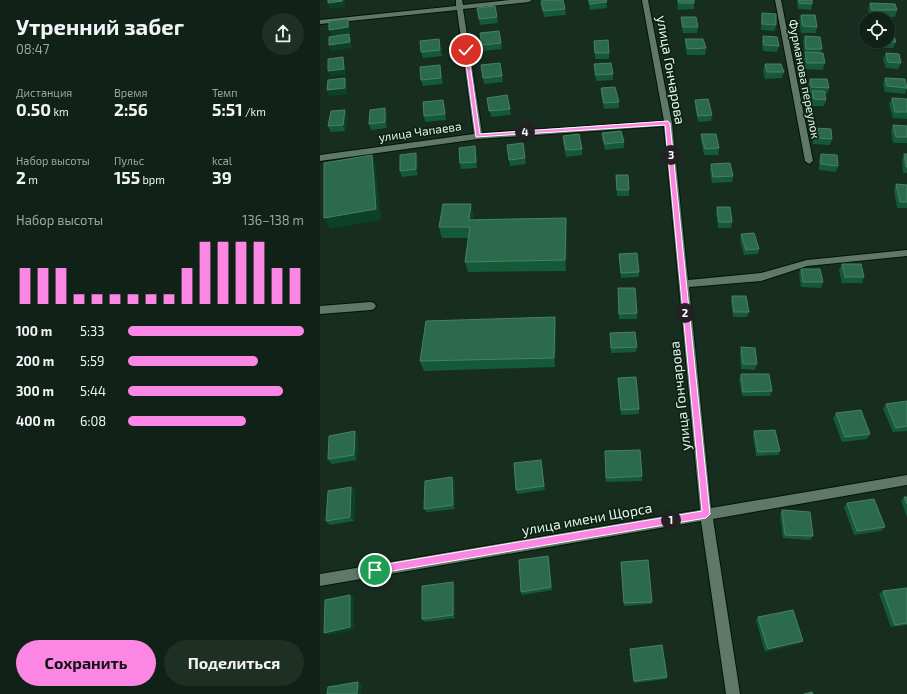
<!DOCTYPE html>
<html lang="ru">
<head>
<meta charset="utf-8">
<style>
  :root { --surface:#102217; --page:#1e2f24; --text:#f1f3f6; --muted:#9ca4a1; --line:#303f36; --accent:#fc86e4 }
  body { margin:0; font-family:"Exo 2",sans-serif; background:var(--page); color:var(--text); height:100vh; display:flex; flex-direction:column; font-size:15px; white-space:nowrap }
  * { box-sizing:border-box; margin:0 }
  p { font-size:13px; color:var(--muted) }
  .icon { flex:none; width:22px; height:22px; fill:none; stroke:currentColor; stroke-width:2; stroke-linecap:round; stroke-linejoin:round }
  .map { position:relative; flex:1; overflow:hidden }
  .panel { display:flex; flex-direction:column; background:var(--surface); width:320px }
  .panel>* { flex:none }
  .controls { position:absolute; left:539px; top:12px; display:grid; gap:8px }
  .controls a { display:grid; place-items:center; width:36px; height:36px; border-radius:50%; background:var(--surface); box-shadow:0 1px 3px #0004,0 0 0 1px var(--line); font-size:20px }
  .pin { position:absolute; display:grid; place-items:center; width:34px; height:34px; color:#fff; margin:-17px; border:2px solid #fff; border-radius:50%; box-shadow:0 1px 4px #0007 }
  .km { position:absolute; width:20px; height:20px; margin:-10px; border-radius:50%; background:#222; color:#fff; font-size:11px; line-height:20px; text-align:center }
  .round { display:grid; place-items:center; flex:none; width:42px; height:42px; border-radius:21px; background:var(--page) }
  .head { display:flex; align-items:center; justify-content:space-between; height:68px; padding:0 16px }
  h1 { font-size:22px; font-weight:700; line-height:30px }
  .stats { display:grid; grid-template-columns:repeat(3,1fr); gap:6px; height:68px; padding:4px 16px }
  .stats div { display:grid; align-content:center }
  .stats b { font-size:17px; font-weight:700 }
  .stats small { font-size:11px; font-weight:400 }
  .stats p { font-size:11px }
  .chart { height:112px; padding:8px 16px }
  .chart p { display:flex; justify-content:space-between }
  .chart svg { width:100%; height:72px; margin-top:4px; stroke:var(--accent); stroke-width:6 }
  .action { display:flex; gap:8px; margin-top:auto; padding:8px 16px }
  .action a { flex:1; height:46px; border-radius:24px; background:var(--accent); color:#111; font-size:16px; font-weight:700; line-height:46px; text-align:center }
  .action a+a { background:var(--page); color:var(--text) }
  ul { padding:0 16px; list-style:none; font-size:13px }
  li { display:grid; grid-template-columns:64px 48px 1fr; align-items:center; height:30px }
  li i { height:10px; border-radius:5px; background:var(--accent) }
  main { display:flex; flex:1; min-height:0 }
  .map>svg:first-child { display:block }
</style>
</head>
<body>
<main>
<section class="panel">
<div class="head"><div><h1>Утренний забег</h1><p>08:47</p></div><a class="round"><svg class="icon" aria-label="share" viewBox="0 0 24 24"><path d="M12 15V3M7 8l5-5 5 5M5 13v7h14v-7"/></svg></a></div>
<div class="stats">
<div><p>Дистанция</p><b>0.50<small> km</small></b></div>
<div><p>Время</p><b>2:56</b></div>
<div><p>Темп</p><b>5:51<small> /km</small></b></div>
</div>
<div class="stats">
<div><p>Набор высоты</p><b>2<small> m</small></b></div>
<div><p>Пульс</p><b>155<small> bpm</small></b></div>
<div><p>kcal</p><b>39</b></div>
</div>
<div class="chart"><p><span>Набор высоты</span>136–138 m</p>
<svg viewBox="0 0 160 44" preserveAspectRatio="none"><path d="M5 44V22M15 44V22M25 44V22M35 44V38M45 44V38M55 44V38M65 44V38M75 44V38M85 44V38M95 44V22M105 44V6M115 44V6M125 44V6M135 44V6M145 44V22M155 44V22"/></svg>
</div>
<ul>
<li><b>100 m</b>5:33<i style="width:100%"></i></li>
<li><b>200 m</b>5:59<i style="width:74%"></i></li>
<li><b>300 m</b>5:44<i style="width:88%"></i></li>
<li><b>400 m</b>6:08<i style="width:67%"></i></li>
</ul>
<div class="action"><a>Сохранить</a><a>Поделиться</a></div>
</section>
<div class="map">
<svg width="587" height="694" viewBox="0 0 587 694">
  <rect width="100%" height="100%" fill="#162d1f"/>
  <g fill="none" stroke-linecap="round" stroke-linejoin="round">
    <defs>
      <path id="minor" d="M136,0H142L143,5L191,0H212L209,2L143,9L162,133L344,121L322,0H328L352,123L368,280L441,273L487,260L587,250V256L487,266L441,281L369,287L391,508L587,475V485L393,519L420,694H406L381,521L0,586V574L380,510L344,126L158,139L0,161V155L154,134L137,10L0,24V20L136,6Z
        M455,0H461L493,161L489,164L485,161Z
        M51,302L54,303L56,306L54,309L51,310L0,314V306Z"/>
    </defs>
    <use href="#minor" stroke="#011508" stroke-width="2"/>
    <use href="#minor" fill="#5f7867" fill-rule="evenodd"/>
  </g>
  <path fill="#155a38" d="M268,0H286L287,8L270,10Z
    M357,0H374V9L358,10Z
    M477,0H492V4L491,10L478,9Z
    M221,1L245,9L246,15L224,17Z
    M550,3L577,10L575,17L550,16L548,9Z
    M175,6L178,23L160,25L157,8Z
    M442,13L456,25L455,31L441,30V19Z
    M481,15L497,27L496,33H481L479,21Z
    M361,17L378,27L377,33H363L361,24Z
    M179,31L182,49L163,51L160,33Z
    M443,36L459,46L457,52L443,51L442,42Z
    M485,36L502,49L501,53L505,63L503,70L485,69L484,59L485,55L483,42Z
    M119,39L121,45L122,56L103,58L101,52Z
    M365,39L386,48L385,55H367L365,45Z
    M274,41L289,53V59H275Z
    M553,41H568L576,42L573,48H555Z
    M566,53L581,63L578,69L566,68L563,59Z
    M180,63L183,82L164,84L161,65Z
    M274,64L293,74V80L276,81L274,70Z
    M445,64L464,72L462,78L445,79L443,70Z
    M121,71L123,84L103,86L101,80Z
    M565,78L587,87V88L585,94L565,92L563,84Z
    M490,79L509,88L507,94H505L506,100L504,106H492L491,97L492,93H489L488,85Z
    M281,88L299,102V108L284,109L281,94Z
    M187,95L191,115L171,117L167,98Z
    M572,98L587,99V119L573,118L569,104Z
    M123,100L125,106L126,120L105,122L104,116Z
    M375,100L392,115L391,121L378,122L375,106Z
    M65,108L67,115V128L51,130L49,124Z
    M25,110L28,117L25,131L11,132L8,126Z
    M573,125L587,126V143H573L571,131Z
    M494,128L512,139L510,145L493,144L492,134Z
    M282,133L304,142V148L285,150L282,139Z
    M381,134L399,148L398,155H384L381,140Z
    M243,136L262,149V155L246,157L243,142Z
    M203,143L206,164L190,166L187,145Z
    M155,146L156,152L157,168L141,169L140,163Z
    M96,153L98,159V175L82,177L80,171Z
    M501,154L518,166L516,172L499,170V160Z
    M584,154H587V173H583L582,160Z
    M391,164L413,176L412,182L392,183L390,170Z
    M296,175L309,190V196H297Z
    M576,184L587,185V208H577L574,190Z
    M397,207L412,222L411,228H398L396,213Z
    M154,215L153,219L246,218L247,229L246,271L148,272L145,262L148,238H122L119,227Z
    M421,234L439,249L438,254L424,255L420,240Z
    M299,254L319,272V277L301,278L299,260Z
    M522,264L544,277L542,283H522L519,270Z
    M481,269L503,282L501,288L481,287L479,274Z
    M298,288L317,313V319H299Z
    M412,296L429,312L427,317H413L411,302Z
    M235,317L236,328L235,367L104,371L100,361Z
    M290,333L317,347L316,352L291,353Z
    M421,347L437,364L435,370L421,369L420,353Z
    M421,374L452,391L450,396H422L419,379Z
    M298,378L319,409V414L301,415Z
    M587,401V431L573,432L563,409L566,404Z
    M516,413L550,434L547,439L522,442L513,418Z
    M434,431L460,451L458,455L436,456L433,436Z
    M38,436L37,460L12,464L8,459Z
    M285,451L322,476V481L286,482Z
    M221,460L225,490L197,494L196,490Z
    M132,477L135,482V509L107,512L104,509Z
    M31,487L35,491L34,521L10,525L6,521Z
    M584,497H587V517L581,501Z
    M527,503L565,527L561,531L534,535L524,507Z
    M462,510L493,536L490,540L463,538L460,514Z
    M228,556L229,559L232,590L202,595L201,592Z
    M301,562L332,602L331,604L304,606Z
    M135,585V618L105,622L102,619Z
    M587,588V625L571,627L559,594L563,591Z
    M438,617L481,643L445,652L436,620Z
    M310,649L347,677L346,679L314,683Z"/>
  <path fill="#0c4126" d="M23,0H25V7L10,9L8,3Z
    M28,19L30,25V33L12,36L9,30Z
    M29,34L31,40L32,48L11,51L9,45Z
    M119,39L121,45L122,56L120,50Z
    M23,57L25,63L26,75L11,77L8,71Z
    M120,65L121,71L123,84L121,78Z
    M25,78L27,84V94L9,96L7,90Z
    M123,100L125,106L126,120L125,114Z
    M65,108L67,115V128L65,122Z
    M25,110L28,117L25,131L23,125Z
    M155,146L156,152L157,168L156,162Z
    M96,153L98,159V175L96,169Z
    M52,155L56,167L61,220L10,229L4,218Z
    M151,204L154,215L152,231L149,220Z
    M246,218L247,229L246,271L245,260Z
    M235,317L236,328L235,367L234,358Z
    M35,431L38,436L37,460L34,455Z
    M221,460L222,464L225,490L224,486Z
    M132,477L135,482V509L133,505Z
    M31,487L35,491L34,521L30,517Z
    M228,556L229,559L232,590L231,587Z
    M133,582L135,585V618L133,615Z
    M30,595L34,598V630L8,635L4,633Z
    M483,641L481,643L445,652L448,649Z
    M38,682L42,684L41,694H37Z"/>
  <path fill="#2b6a4c" stroke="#498065" d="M8,0H23L22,1L8,3Z
    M229,0H243L245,9L223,11L221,1Z
    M269,0H286L287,2L270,4Z
    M358,0H374V3H359Z
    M479,0H492V4L479,3Z
    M550,3L575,4L577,10H552Z
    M175,6L177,17L159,19L157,8Z
    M442,13L456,14V25L442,24Z
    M481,15H495L497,27L483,26Z
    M361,17H376L378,27H363Z
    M28,19V27L9,30V21Z
    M179,31L181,43L162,45L160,33Z
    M568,33L573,34L576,42L557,41H568Z
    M29,34L30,42L9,45V37Z
    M443,36L457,37L459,46L444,45Z
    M485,36L500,37L502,49H486Z
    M119,39L120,50L101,52L100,41Z
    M365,39H383L386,48L368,49Z
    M288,40L289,53H275L274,41Z
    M485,52L503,53L505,63H487Z
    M566,53L579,54L581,63L568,62Z
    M23,57L24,69L8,71V59Z
    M180,63L182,76L163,78L161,65Z
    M291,63L293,74L276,75L274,64Z
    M445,64H461L464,72H447Z
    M120,65L121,78L101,80L100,67Z
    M25,78V88L7,90L8,80Z
    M565,78L585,79L587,88L567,86Z
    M490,79H507L509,88L491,87Z
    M295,87L299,102L284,103L281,88Z
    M492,91H504L506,100L494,99Z
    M187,95L190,109L169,111L167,98Z
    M572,98L587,99V112H575Z
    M388,99L392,115L378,116L375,100Z
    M123,100L125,114L104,116L103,102Z
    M65,108V122L49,124L50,110Z
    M25,110L23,125L8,126L11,111Z
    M573,125L587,126V137H576Z
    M494,128L511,129L512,139L495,138Z
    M301,131L304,142L285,144L282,133Z
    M259,134L262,149L246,150L243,136Z
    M381,134H396L399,148L385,149Z
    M203,143L205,158L189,160L187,145Z
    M155,146L156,162L140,163L139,148Z
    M96,153V169L80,171V155Z
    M501,154L517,155L518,166L501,164Z
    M584,154H587V167H586Z
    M52,155L56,209L4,218V163Z
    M410,163L413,176L393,177L391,164Z
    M296,175H308L309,190H297Z
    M576,184L587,185V202H580Z
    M123,204H151L149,220L246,218L245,260L145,262L150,227H119Z
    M397,207H410L412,222H399Z
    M434,233L439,249L426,250L421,234Z
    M317,253L319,272L301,273L299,254Z
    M522,264H541L544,277H525Z
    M481,269H500L503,282H483Z
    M298,288H315L317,313L299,314Z
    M412,296H426L429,312H414Z
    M235,317L234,358L100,361L106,321Z
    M315,332L317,347L291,348L290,333Z
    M421,347L435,348L437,364H423Z
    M421,374H449L452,391L423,392Z
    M316,377L319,409L301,410L298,378Z
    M587,401V426L576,428L566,404Z
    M541,410L550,434L525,437L516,413Z
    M455,430L460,451L438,452L434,431Z
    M35,431L34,455L8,459L9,436Z
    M320,450L322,476L286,478L285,451Z
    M221,460L224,486L196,490L194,463Z
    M132,477L133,505L104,509L105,481Z
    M31,487L30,517L6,521L8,491Z
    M584,497H587V504Z
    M554,499L565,527L537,531L527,503Z
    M462,510L490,512L493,536L465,535Z
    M228,556L231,587L201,592L199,560Z
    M328,560L332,602L304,603L301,562Z
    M133,582V615L102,619V586Z
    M587,588V623L575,625L563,591Z
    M30,595V627L4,633L5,600Z
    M473,610L483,641L448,649L438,617Z
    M342,645L347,677L314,681L310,649Z
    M38,682L37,694H7L8,687Z
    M492,692L493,694H484Z"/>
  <path fill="#fc86e4" stroke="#fff" d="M146,48L148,50L160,134L348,121L350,123L390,514L386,518L55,574L51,570L55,566L382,511L345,125L156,137L144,50Z"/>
  <g text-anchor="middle" stroke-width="3.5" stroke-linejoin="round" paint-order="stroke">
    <g font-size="12" fill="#e7f5eb" stroke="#0c2315">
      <text transform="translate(484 79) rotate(79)" y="4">Фурманова переулок</text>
      <text transform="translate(100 132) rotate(-8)" y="4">улица Чапаева</text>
    </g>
    <g font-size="14" fill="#e7f5eb" stroke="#0c2315">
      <text transform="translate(351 70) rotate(80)" y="5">улица Гончарова</text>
      <text transform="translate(360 396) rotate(-96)" y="5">улица Гончарова</text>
      <text transform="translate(267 519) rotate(-10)" y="5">улица имени Щорса</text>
    </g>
  </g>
</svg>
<div class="controls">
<a><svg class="icon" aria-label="locate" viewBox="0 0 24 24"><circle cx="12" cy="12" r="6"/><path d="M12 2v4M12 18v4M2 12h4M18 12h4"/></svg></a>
</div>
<div class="pin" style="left:55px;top:570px;background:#1e9e55"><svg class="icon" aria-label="arrive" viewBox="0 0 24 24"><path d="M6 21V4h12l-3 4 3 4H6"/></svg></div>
<div class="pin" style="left:146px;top:50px;background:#d93025"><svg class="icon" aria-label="check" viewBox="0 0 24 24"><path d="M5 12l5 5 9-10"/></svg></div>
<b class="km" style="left:351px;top:520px">1</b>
<b class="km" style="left:365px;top:313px">2</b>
<b class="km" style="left:351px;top:155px">3</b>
<b class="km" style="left:205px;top:132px">4</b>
</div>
</main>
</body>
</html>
